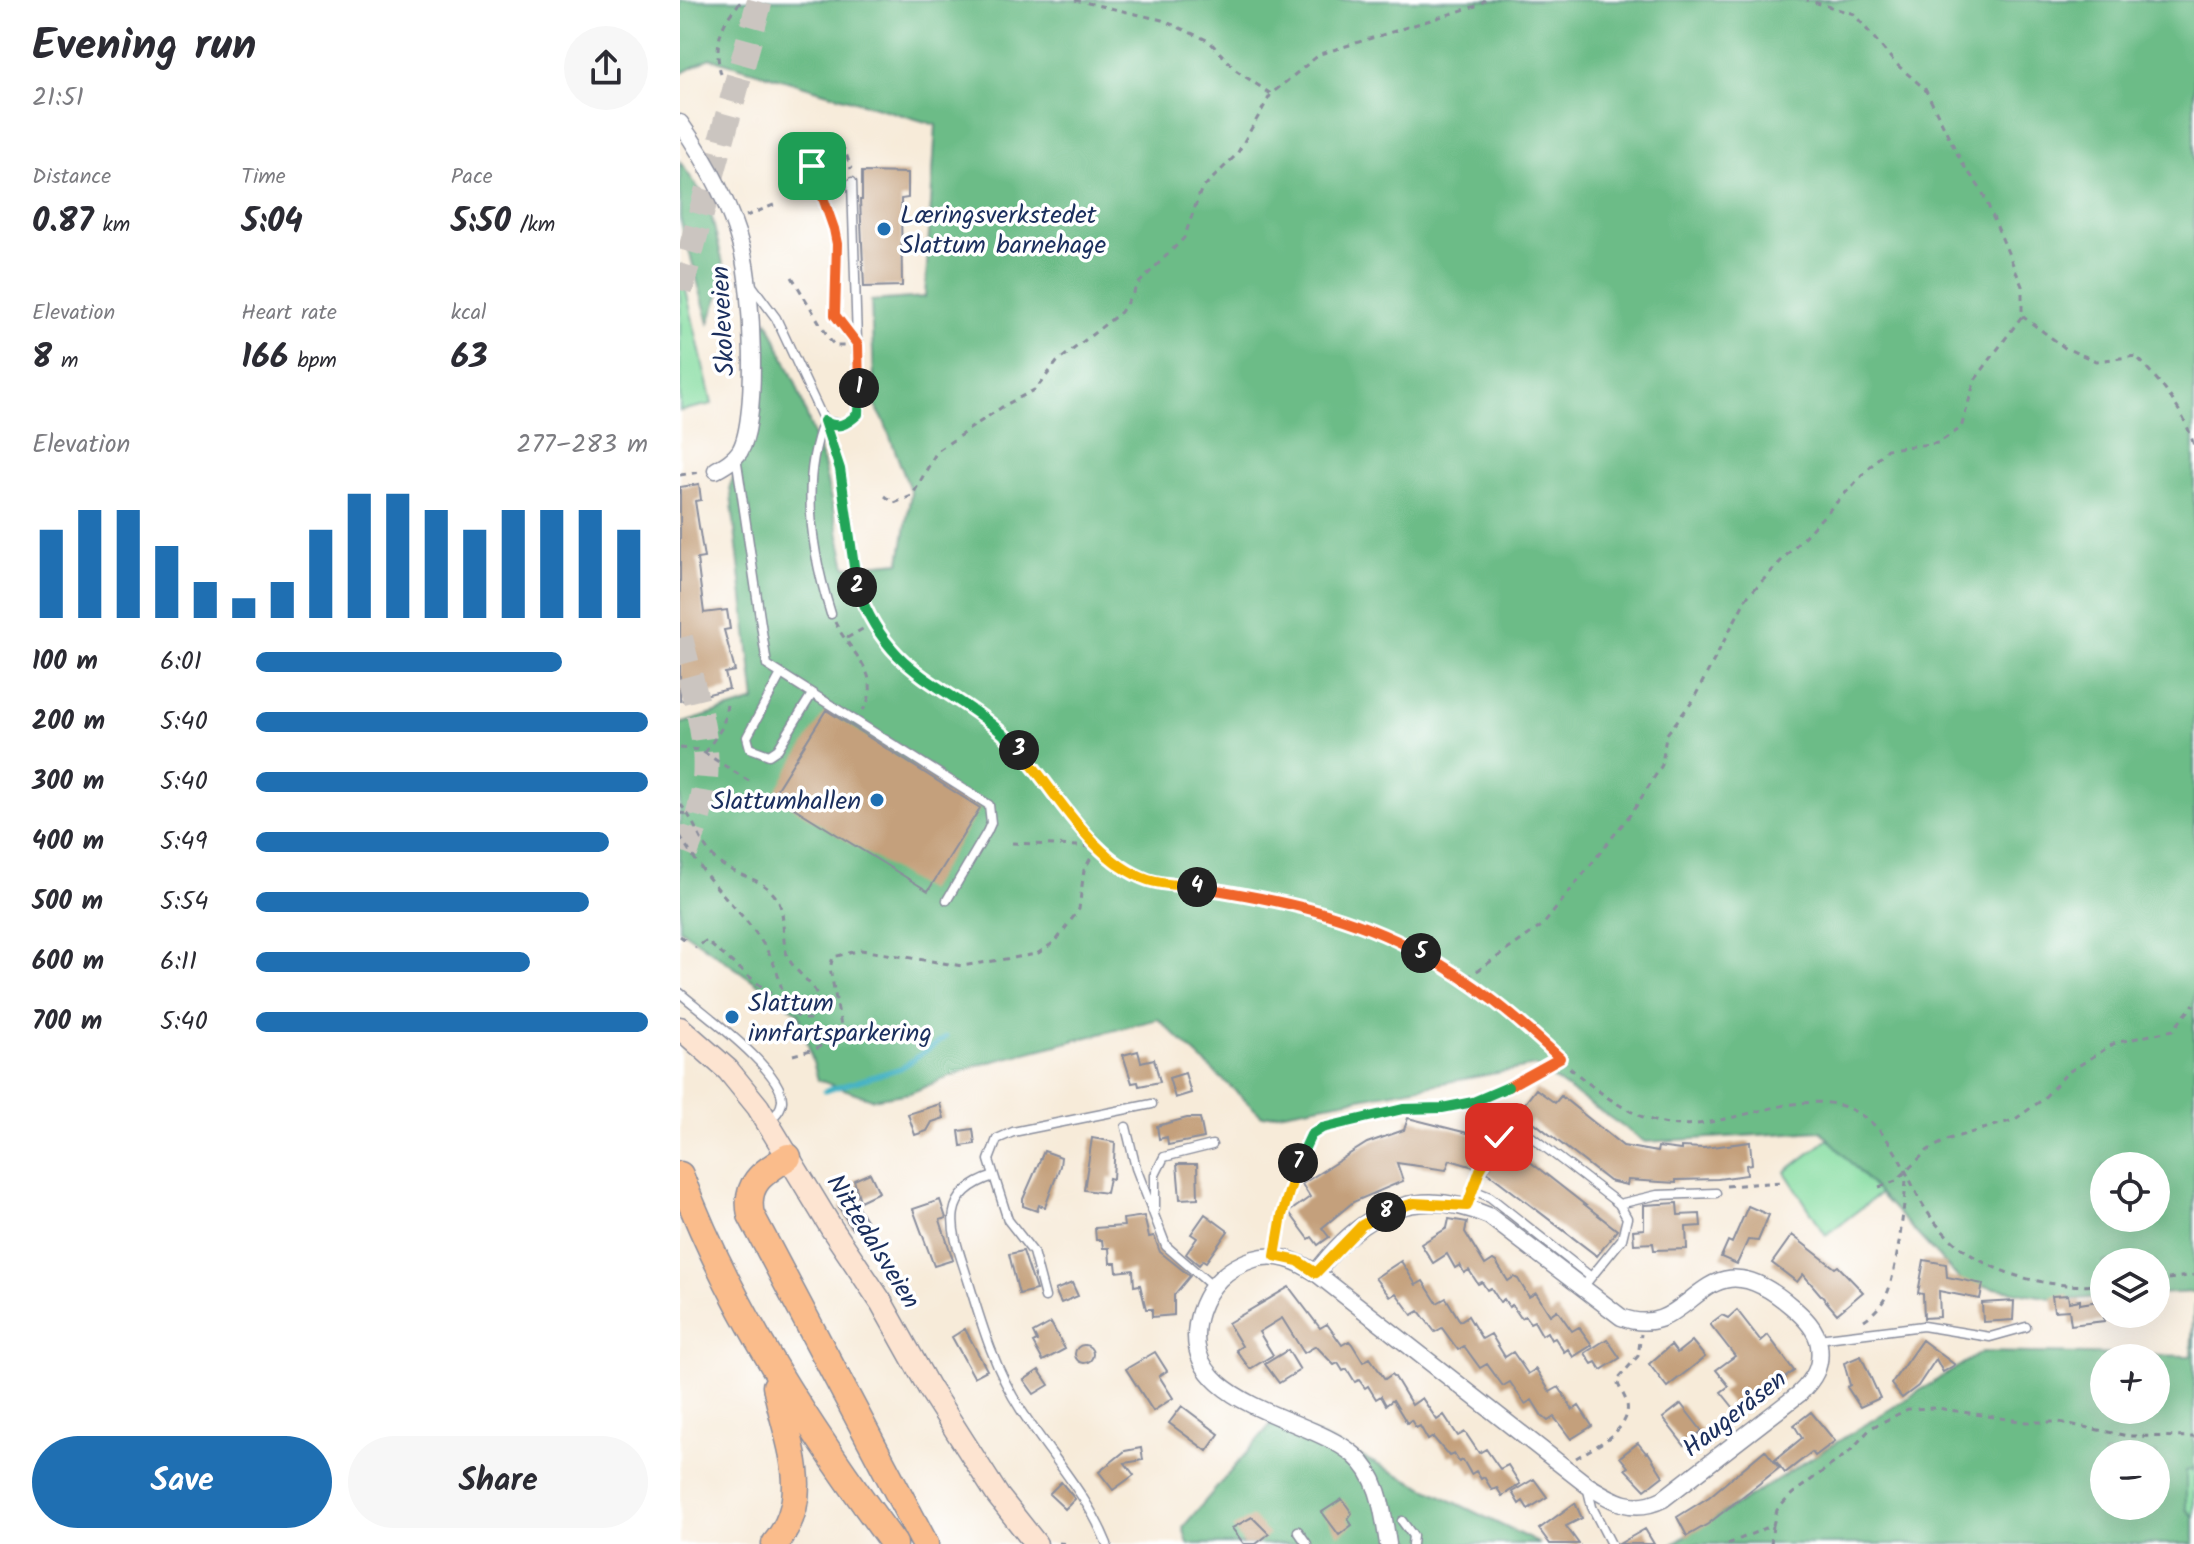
<!DOCTYPE html>
<html lang="en">
<head>
<meta charset="utf-8">
<style>
  :root { --surface:#fff; --page:#f7f7f7; --text:#2b2b33; --muted:#7c7c81; --accent:#1f6fb2 }
  body { margin:0; font-family:Kalam,sans-serif; background:var(--page); color:var(--text); height:100vh; display:flex; flex-direction:column; font-size:30px; white-space:nowrap }
  * { box-sizing:border-box; margin:0 }
  p { font-size:26px; color:var(--muted) }
  .icon { flex:none; width:44px; height:44px; fill:none; stroke:currentColor; stroke-width:2; stroke-linecap:round; stroke-linejoin:round }
  .map { position:relative; flex:1; overflow:hidden }
  .drawer { display:flex; flex-direction:column; background:var(--surface); width:680px }
  .drawer>* { flex:none }
  .buttons { position:absolute; left:1410px; top:1152px; display:grid; gap:16px }
  .buttons a { display:grid; place-items:center; width:80px; height:80px; border-radius:50%; background:var(--surface); box-shadow:0 8px 32px #0002; font-size:40px }
  .pin { position:absolute; display:grid; place-items:center; width:68px; height:68px; color:#fff; margin:-34px; border-radius:16px; box-shadow:0 4px 12px #0006 }
  .km { position:absolute; width:40px; height:40px; margin:-20px; border-radius:50%; background:#222; color:#fff; font-size:22px; line-height:40px; text-align:center }
  .round { display:grid; place-items:center; flex:none; width:84px; height:84px; border-radius:42px; background:var(--page) }
  .headline { display:flex; align-items:center; justify-content:space-between; height:136px; padding:0 32px }
  h1 { font-size:44px; font-weight:700; line-height:60px }
  .metrics { display:grid; grid-template-columns:repeat(3,1fr); gap:12px; height:136px; padding:8px 32px }
  .metrics div { display:grid; align-content:center }
  .metrics b { font-size:34px; font-weight:700 }
  .metrics small { font-size:22px; font-weight:400 }
  .metrics p { font-size:22px }
  .chart { height:224px; padding:16px 32px }
  .chart p { display:flex; justify-content:space-between }
  .chart svg { width:100%; height:144px; margin-top:8px; stroke:var(--accent); stroke-width:6 }
  .primary-button { display:flex; gap:16px; margin-top:auto; padding:16px 32px }
  .primary-button a { flex:1; height:92px; border-radius:48px; background:var(--accent); color:#fff; font-size:32px; font-weight:700; line-height:92px; text-align:center }
  .primary-button a+a { background:var(--page); color:var(--text) }
  ul { padding:0 32px; list-style:none; font-size:26px }
  li { display:grid; grid-template-columns:128px 96px 1fr; align-items:center; height:60px }
  li i { height:20px; border-radius:10px; background:var(--accent) }
  main { display:flex; flex:1; min-height:0 }
  .map>svg:first-child { display:block }
</style>
</head>
<body>
<main>
<section class="drawer">
<div class="headline"><div><h1>Evening run</h1><p>21:51</p></div><a class="round"><svg class="icon" aria-label="share" viewBox="0 0 24 24"><path d="M12 15V3M7 8l5-5 5 5M5 13v7h14v-7"/></svg></a></div>
<div class="metrics">
<div><p>Distance</p><b>0.87<small> km</small></b></div>
<div><p>Time</p><b>5:04</b></div>
<div><p>Pace</p><b>5:50<small> /km</small></b></div>
</div>
<div class="metrics">
<div><p>Elevation</p><b>8<small> m</small></b></div>
<div><p>Heart rate</p><b>166<small> bpm</small></b></div>
<div><p>kcal</p><b>63</b></div>
</div>
<div class="chart"><p><span>Elevation</span>277–283 m</p>
<svg viewBox="0 0 160 44" preserveAspectRatio="none"><path d="M5 44V17M15 44V11M25 44V11M35 44V22M45 44V33M55 44V38M65 44V33M75 44V17M85 44V6M95 44V6M105 44V11M115 44V17M125 44V11M135 44V11M145 44V11M155 44V17"/></svg>
</div>
<ul>
<li><b>100 m</b>6:01<i style="width:78%"></i></li>
<li><b>200 m</b>5:40<i style="width:100%"></i></li>
<li><b>300 m</b>5:40<i style="width:100%"></i></li>
<li><b>400 m</b>5:49<i style="width:90%"></i></li>
<li><b>500 m</b>5:54<i style="width:85%"></i></li>
<li><b>600 m</b>6:11<i style="width:70%"></i></li>
<li><b>700 m</b>5:40<i style="width:100%"></i></li>
</ul>
<div class="primary-button"><a>Save</a><a>Share</a></div>
</section>
<div class="map">
<svg width="1514" height="1544" viewBox="0 0 1514 1544">
  <rect width="100%" height="100%" fill="#fff"/>
  <filter id="ink" filterUnits="userSpaceOnUse"><feTurbulence type="fractalNoise" baseFrequency=".0125" numOctaves="2"/><feDisplacementMap in="SourceGraphic" scale="16" xChannelSelector="R" yChannelSelector="G"/><feConvolveMatrix kernelMatrix="1 2 1 2 8 2 1 2 1" color-interpolation-filters="sRGB"/></filter>
  <filter id="wash" filterUnits="userSpaceOnUse"><feTurbulence type="fractalNoise" baseFrequency=".006" numOctaves="4" result="noise"/><feDisplacementMap in="SourceGraphic" scale="32" xChannelSelector="R" yChannelSelector="G"/><feGaussianBlur stdDeviation="1.8" result="paint"/><feColorMatrix in="noise" values="0 0 0 0 0 0 0 0 0 0 0 0 0 0 0 0 0 1.4 0 .05"/><feComposite in="paint" operator="in"/></filter>
  <g filter="url(#wash)">
    <rect width="100%" height="100%" fill="#f7ebd9"/>
    <path fill="#86dda1" stroke="#508680" stroke-width="2" d="M0,264L32,404L0,411Z
      M1156,1133L1202,1192L1146,1235L1105,1172Z
      M1514,1469V1517L1506,1509V1470Z"/>
    <path fill="#6cbc87" stroke="#447672" stroke-width="2" fill-rule="evenodd" d="M0,0H1514V1292L1476,1294V1262H1424V1297L1382,1300L1282,1282L1141,1131L965,1142L855,1066L582,1116L478,1019L295,1066L230,1093L192,1099L138,1080L119,1013L0,929V724L75,701L50,486L80,412L73,334L88,321L116,384L142,460L166,567L220,562L231,493L204,421L195,405L191,301L245,297L256,125L30,58L0,74ZM1424,1166H1476V1218H1424Z
      M0,162L28,202L46,276L29,323L0,218Z
      M1514,1303V1469L1506,1471V1509L1514,1517V1544H993L1302,1352L1511,1356ZM1424,1358H1476V1410H1424ZM1424,1454H1476V1506H1424Z
      M598,1416L860,1544H508L503,1527Z"/>
    <g fill="none" stroke-linecap="round" stroke-linejoin="round">
      <path stroke="#47b3c5" stroke-width="5" d="M145,1091L221,1068L266,1037"/>
    </g>
    <g id="blocks">
      <path fill="#c4a07b" d="M182,172L228,173V198L221,199L222,286L184,287L180,200H182Z
        M19,484L21,500L15,501L24,558L17,559L24,613L47,610L50,629L44,630L55,671L45,673L49,689L0,701V487Z
        M146,710L300,808L248,891L93,795Z
        M458,1051L461,1062L474,1059L480,1082L459,1086L458,1082L452,1083L443,1055Z
        M505,1073L511,1093L495,1098L489,1078Z
        M856,1089L875,1103L881,1096L943,1146L977,1152L978,1147L1001,1150V1147L1024,1148L1070,1142L1072,1164L1066,1165L1067,1175L1038,1179L996,1180V1183L948,1180L947,1185L929,1181L851,1120L848,1124L836,1115Z
        M260,1104L264,1118L252,1122L247,1131L235,1135L228,1114Z
        M507,1118H520L524,1138L488,1145L487,1137L479,1139L477,1126Z
        M728,1118L811,1139L794,1167L770,1160L766,1170L717,1163L723,1181L673,1202L642,1228L649,1237L638,1245L632,1237L629,1239L609,1212L630,1197L622,1184L687,1143L724,1130Z
        M293,1129L295,1144L281,1146L279,1131Z
        M412,1138L435,1142L433,1179L429,1178L426,1193L404,1190Z
        M826,1143L937,1230L917,1256L807,1172Z
        M364,1151L381,1157L380,1166L365,1207L359,1205L357,1211L343,1206V1199Z
        M497,1164H517L518,1198L500,1199Z
        M190,1173L199,1192L180,1201L174,1180Z
        M173,1199L186,1220L172,1229L159,1207Z
        M260,1200L266,1218L260,1220L273,1260L254,1266L233,1209Z
        M997,1203L998,1215L1020,1214L1021,1226L1006,1227L1007,1249L974,1250L973,1243L954,1244L953,1230L964,1229V1205Z
        M1068,1206L1089,1215L1078,1241L1068,1240L1057,1264L1041,1257L1048,1241L1052,1243Z
        M525,1214L548,1231L526,1262L523,1260L519,1265L506,1254L517,1238L511,1234Z
        M464,1216L469,1237L474,1236L480,1252L510,1276L494,1295V1315L472,1317V1309H466L460,1285L454,1286L453,1270L437,1272L436,1263H430L429,1248H423L422,1240H416L415,1228L444,1226L443,1219Z
        M769,1219L787,1222L785,1232L805,1265L813,1260L816,1262L828,1281L834,1277L838,1279L849,1297L856,1293L870,1315L877,1310L892,1331L899,1327L912,1345L893,1357L888,1349L884,1352L875,1338L871,1340L867,1332L862,1335L854,1321L850,1323L845,1316L841,1318L832,1305L829,1307L824,1299L820,1302L811,1288L807,1290L802,1282L798,1284L789,1270L784,1273L780,1265L775,1268L767,1254L753,1263L741,1244L767,1228Z
        M1112,1235L1155,1268L1158,1266L1183,1292L1157,1314L1123,1274L1117,1282L1092,1263Z
        M343,1251L356,1290L339,1294L329,1254Z
        M1244,1260L1266,1264L1267,1277L1303,1284L1300,1299L1259,1291L1260,1317L1244,1318L1243,1294L1238,1293Z
        M721,1261L736,1285L743,1281L757,1303L766,1298L780,1321L788,1316L802,1339L811,1334L825,1357L833,1352L848,1374L856,1369L870,1392L879,1387L893,1410L899,1406L912,1426L891,1439L874,1417L868,1421L862,1416L852,1400L845,1404L830,1382L823,1386L807,1364L800,1368L784,1346L778,1350L762,1328L755,1332L739,1311L732,1315L716,1293L710,1297L695,1278Z
        M392,1283L398,1296L381,1303L375,1290Z
        M609,1287L640,1328L647,1324L662,1345L669,1341L672,1344L683,1362L690,1358L705,1379L712,1374L715,1377L732,1405L742,1398L757,1420L764,1415L778,1436L785,1432L799,1453L806,1449L820,1469L828,1465L840,1484L822,1496L817,1488L812,1490L804,1477L801,1479L796,1471L791,1474L783,1460L779,1462L774,1454L769,1456L753,1437L748,1440L740,1426L736,1428L731,1420L727,1423L713,1400L706,1405L701,1396L696,1399L688,1386L685,1388L679,1380L675,1382L667,1369L663,1371L658,1363L654,1365L636,1346L624,1353L602,1318L579,1332L593,1355L570,1369L556,1350L562,1346L548,1323Z
        M1388,1295L1389,1302L1400,1300V1304L1424,1300V1321L1391,1325L1389,1310L1374,1311L1372,1296Z
        M1334,1301L1333,1320L1303,1322L1302,1303Z
        M1057,1310L1081,1341L1088,1335L1114,1371L1057,1412L1041,1392L1049,1386L1036,1370L1055,1356L1030,1324L1042,1315L1048,1318Z
        M371,1323L385,1349L363,1361L353,1343L357,1341L353,1333Z
        M285,1329L307,1370L294,1377L272,1337Z
        M927,1339L940,1358L921,1370L916,1362L912,1364L905,1353Z
        M1242,1340L1275,1365L1263,1372L1256,1359L1238,1386L1222,1398L1211,1384Z
        M1012,1341L1025,1357L987,1387L969,1364L991,1345L997,1353Z
        M395 1354a9 9 0 1 1 18 0a9 9 0 1 1-18 0Z
        M608,1350L620,1370L599,1383L585,1364Z
        M475,1352L487,1371L479,1376L493,1398L473,1411L446,1369Z
        M1181,1356L1200,1398L1180,1407L1167,1387L1170,1385L1164,1363Z
        M359,1370L369,1385L354,1394L344,1380Z
        M1001,1404L1022,1431L1004,1445L983,1418Z
        M502,1406L539,1434L527,1451L489,1423Z
        M1131,1412L1155,1441L1135,1456L1132,1452L1105,1473L1095,1460L1122,1438L1114,1425Z
        M958,1443L966,1453L968,1452L983,1476L965,1490L945,1469L948,1467L940,1457Z
        M461,1448L463,1460L445,1463L454,1475L433,1490L419,1472L445,1451Z
        M1085,1450L1099,1468L1028,1524L1007,1536L997,1517L1029,1497Z
        M854,1479L867,1497L848,1509L843,1501L839,1504L832,1492Z
        M381,1482L395,1499L385,1509L369,1494Z
        M662,1499L672,1513L668,1519L672,1525L659,1535L642,1512Z
        M895,1503L902,1518L886,1526L899,1544H870L859,1529Z
        M572,1517L589,1534L576,1544H564L552,1528Z
        M965,1529L974,1544H939Z"/>
    </g>
  </g>
  <g filter="url(#ink)">
    <use href="#blocks" fill-opacity="0" stroke="#898d9c" stroke-width="2"/>
    <g fill="none" stroke-linecap="round" stroke-linejoin="round">
      <path stroke="#cbc5c0" stroke-width="26" stroke-dasharray="26 13" stroke-linecap="butt" d="M0,290L80,0
        M0,638C24,734 43,769 0,865"/>
      <defs>
        <path id="service" d="M70,283L96,318L144,421C120,481 132,554 151,614
          M144,421L166,425L178,414L179,405L172,182
          M56,456L87,665L309,805L311,823L307,832L267,900
          M101,674L67,737L70,748L89,755L98,749L132,694
          M0,993C23,1013 104,1071 102,1101C101,1111 94,1116 88,1122
          M446,1127L456,1168L486,1246L532,1286
          M314,1176C254,1195 274,1235 288,1280C302,1326 315,1370 341,1410C370,1455 407,1494 427,1544
          M793,1190L810,1197L911,1277
          M939,1204L977,1195L1036,1193
          M787,1206L803,1163L825,1132L840,1128L939,1204L947,1218L942,1239L903,1287
          M475,1209V1175L484,1157L532,1145
          M365,1297L353,1252L328,1220L309,1160L317,1139L333,1132L472,1104
          M1138,1339L1243,1326L1310,1337L1346,1327
          M907,1486L912,1507L931,1544
          M722,1521L733,1536L732,1544
          M618,1531L627,1544"/>
        <path id="minor" d="M0,123C27,161 50,205 62,250C72,287 79,419 60,451C54,460 45,465 36,470
          M636,1273C681,1212 737,1184 809,1216L941,1317C1015,1346 1019,1227 1111,1306C1123,1316 1137,1329 1139,1345C1142,1367 1134,1379 1119,1394L983,1499C953,1514 933,1501 907,1485L636,1273C617,1261 597,1252 574,1259C546,1268 529,1285 520,1312C491,1405 627,1414 674,1455C700,1477 703,1513 708,1544"/>
        <path id="secondary" d="M0,1028L48,1070L78,1107L152,1229L201,1302L249,1388L318,1496L356,1544"/>
        <path id="trunk" d="M108,1157C84,1172 64,1183 71,1215L245,1544
          M0,1175C51,1310 129,1429 214,1544
          M95,1544C136,1494 106,1440 96,1386"/>
      </defs>
      <use href="#service" stroke="#898d9c" stroke-width="11"/>
      <use href="#minor" stroke="#898d9c" stroke-width="19"/>
      <use href="#secondary" stroke="#898d9c" stroke-width="25"/>
      <use href="#trunk" stroke="#898d9c" stroke-width="29"/>
      <path stroke="#898d9c" stroke-width="3" stroke-dasharray="6 6" stroke-linecap="butt" d="M395,0L482,20L529,41L557,71L591,94
        M41,74C33,45 41,20 63,0
        M140,184L161,183
        M66,216L96,204
        M112,277L150,340L155,346H166
        M1342,316L1385,348L1416,361L1456,356C1482,384 1504,410 1514,446
        M165,330C141,304 162,259 154,227C150,213 123,152 124,145C124,140 126,138 129,134L141,135L165,150L171,169
        M150,440C169,499 162,563 190,620C218,679 290,702 335,746C378,788 409,863 470,881C510,892 555,889 595,898C656,911 713,937 767,967C836,1005 911,1109 983,1123C1041,1135 1121,1082 1174,1111C1209,1129 1221,1163 1238,1196C1274,1266 1351,1290 1424,1285
        M0,475L20,472
        M205,496L214,503L232,496L257,451L325,405L356,389L377,362L441,312L459,283L504,238L521,190L557,154L591,94L640,54L799,5L805,0
        M155,622C168,651 206,676 183,710
        M167,638L191,624
        M0,748L20,750L72,783
        M25,753L43,726L47,705
        M0,804C16,821 20,846 37,861C54,876 80,876 95,896C109,914 98,941 110,961C119,977 146,991 138,1012L129,1019H121L26,941L15,948
        M0,813L9,814
        M0,836C10,852 20,868 32,882C69,925 97,947 105,1007
        M332,843L417,847
        M0,936L8,942
        M787,978L863,925L953,811L982,765L986,735L1012,702L1067,597L1207,449L1258,443L1281,428L1295,380L1342,316V286L1302,191L1282,163L1245,89L1215,63L1174,14L1127,0
        M113,1055L138,1048L161,1026L150,968L153,957L181,950L282,966L357,954L376,941L399,909L404,870L417,847
        M1046,1186L1102,1182
        M1199,1187L1216,1181L1248,1150L1269,1139L1334,1120L1362,1100L1387,1073L1435,1043L1493,1030L1514,1004
        M598,1241C604,1207 611,1148 642,1128L723,1109L762,1108L793,1102L880,1058
        M1476,1281L1514,1275
        M1184,1320C1192,1315 1201,1306 1205,1298C1216,1280 1226,1198 1226,1175
        M896,1458C914,1447 952,1430 947,1404C945,1395 939,1389 937,1380L958,1356L961,1334
        M379,1543L391,1544
        M1048,1544L1093,1525L1097,1510L1112,1494L1169,1452L1191,1428L1228,1409L1257,1408L1346,1422H1379L1448,1436L1514,1437
        M1091,1544L1093,1525"/>
      <use href="#service" stroke="#fff" stroke-width="8"/>
      <use href="#minor" stroke="#fff" stroke-width="16"/>
      <use href="#secondary" stroke="#fde4d1" stroke-width="22"/>
      <use href="#trunk" stroke="#fabc8b" stroke-width="26"/>
    </g>
  </g>
  <g fill="none" stroke-linecap="round" stroke-linejoin="round" filter="url(#ink)">
    <defs>
      <path id="split-1" d="M132,166L154,229L157,244L155,315L178,345L179,388"/>
      <path id="split-2" d="M177,587L160,469L144,421C158,430 167,424 178,414L179,388"/>
      <path id="split-3" d="M177,587C212,686 278,683 339,750"/>
      <path id="split-4" d="M339,750C378,793 411,860 468,880C483,885 501,885 517,887"/>
      <path id="split-5" d="M517,887C596,899 670,914 741,953"/>
      <path id="split-6" d="M741,953C794,982 836,1017 880,1058L828,1087"/>
      <path id="split-7" d="M618,1163L631,1135L642,1128L723,1109L762,1108L793,1102L828,1087"/>
      <path id="split-8" d="M618,1163L602,1215L595,1256L618,1261L636,1273L682,1225L706,1212"/>
      <path id="split-9" d="M706,1212L734,1203L787,1206L800,1170L819,1137"/>
    </defs>
    <use href="#split-1" stroke="#fff" stroke-width="16"/>
    <use href="#split-2" stroke="#fff" stroke-width="16"/>
    <use href="#split-3" stroke="#fff" stroke-width="16"/>
    <use href="#split-4" stroke="#fff" stroke-width="16"/>
    <use href="#split-5" stroke="#fff" stroke-width="16"/>
    <use href="#split-6" stroke="#fff" stroke-width="16"/>
    <use href="#split-7" stroke="#fff" stroke-width="16"/>
    <use href="#split-8" stroke="#fff" stroke-width="16"/>
    <use href="#split-9" stroke="#fff" stroke-width="16"/>
    <use href="#split-1" stroke="#f0652b" stroke-width="10"/>
    <use href="#split-2" stroke="#22a559" stroke-width="10"/>
    <use href="#split-3" stroke="#22a559" stroke-width="10"/>
    <use href="#split-4" stroke="#f5b400" stroke-width="10"/>
    <use href="#split-5" stroke="#f0652b" stroke-width="10"/>
    <use href="#split-6" stroke="#f0652b" stroke-width="10"/>
    <use href="#split-7" stroke="#22a559" stroke-width="10"/>
    <use href="#split-8" stroke="#f5b400" stroke-width="10"/>
    <use href="#split-9" stroke="#f5b400" stroke-width="10"/>
  </g>
  <g fill="#1f6fb2" stroke="#fff" stroke-width="3">
    <circle cx="204" cy="229" r="8"/>
    <circle cx="197" cy="800" r="8"/>
    <circle cx="52" cy="1017" r="8"/>
  </g>
  <g text-anchor="middle" stroke-width="7" stroke-linejoin="round" paint-order="stroke">
    <g font-size="26" fill="#1b2f5e" stroke="#fff" text-anchor="start">
      <text x="220" y="223">Læringsverkstedet<tspan x="220" dy="30">Slattum barnehage</tspan></text>
      <text x="181" y="809" text-anchor="end">Slattumhallen</text>
      <text x="68" y="1011">Slattum<tspan x="68" dy="30">innfartsparkering</tspan></text>
    </g>
    <g font-size="26" fill="#1b2f5e" stroke="#fff">
      <text transform="translate(42 321) rotate(-93)" y="9">Skoleveien</text>
      <text transform="translate(194 1241) rotate(58)" y="9">Nittedalsveien</text>
      <text transform="translate(1054 1413) rotate(-38)" y="9">Haugeråsen</text>
    </g>
  </g>
</svg>
<div class="buttons">
<a><svg class="icon" aria-label="locate" viewBox="0 0 24 24"><circle cx="12" cy="12" r="6"/><path d="M12 2v4M12 18v4M2 12h4M18 12h4"/></svg></a>
<a><svg class="icon" aria-label="layers" viewBox="0 0 24 24"><path d="M12 4l9 5-9 5-9-5zM3 14l9 5 9-5"/></svg></a>
<a>+</a>
<a>−</a>
</div>
<div class="pin" style="left:132px;top:166px;background:#1e9e55"><svg class="icon" aria-label="arrive" viewBox="0 0 24 24"><path d="M6 21V4h12l-3 4 3 4H6"/></svg></div>
<div class="pin" style="left:819px;top:1137px;background:#d93025"><svg class="icon" aria-label="check" viewBox="0 0 24 24"><path d="M5 12l5 5 9-10"/></svg></div>
<b class="km" style="left:179px;top:388px">1</b>
<b class="km" style="left:177px;top:587px">2</b>
<b class="km" style="left:339px;top:750px">3</b>
<b class="km" style="left:517px;top:887px">4</b>
<b class="km" style="left:741px;top:953px">5</b>
<b class="km" style="left:618px;top:1163px">7</b>
<b class="km" style="left:706px;top:1212px">8</b>
</div>
</main>
</body>
</html>
